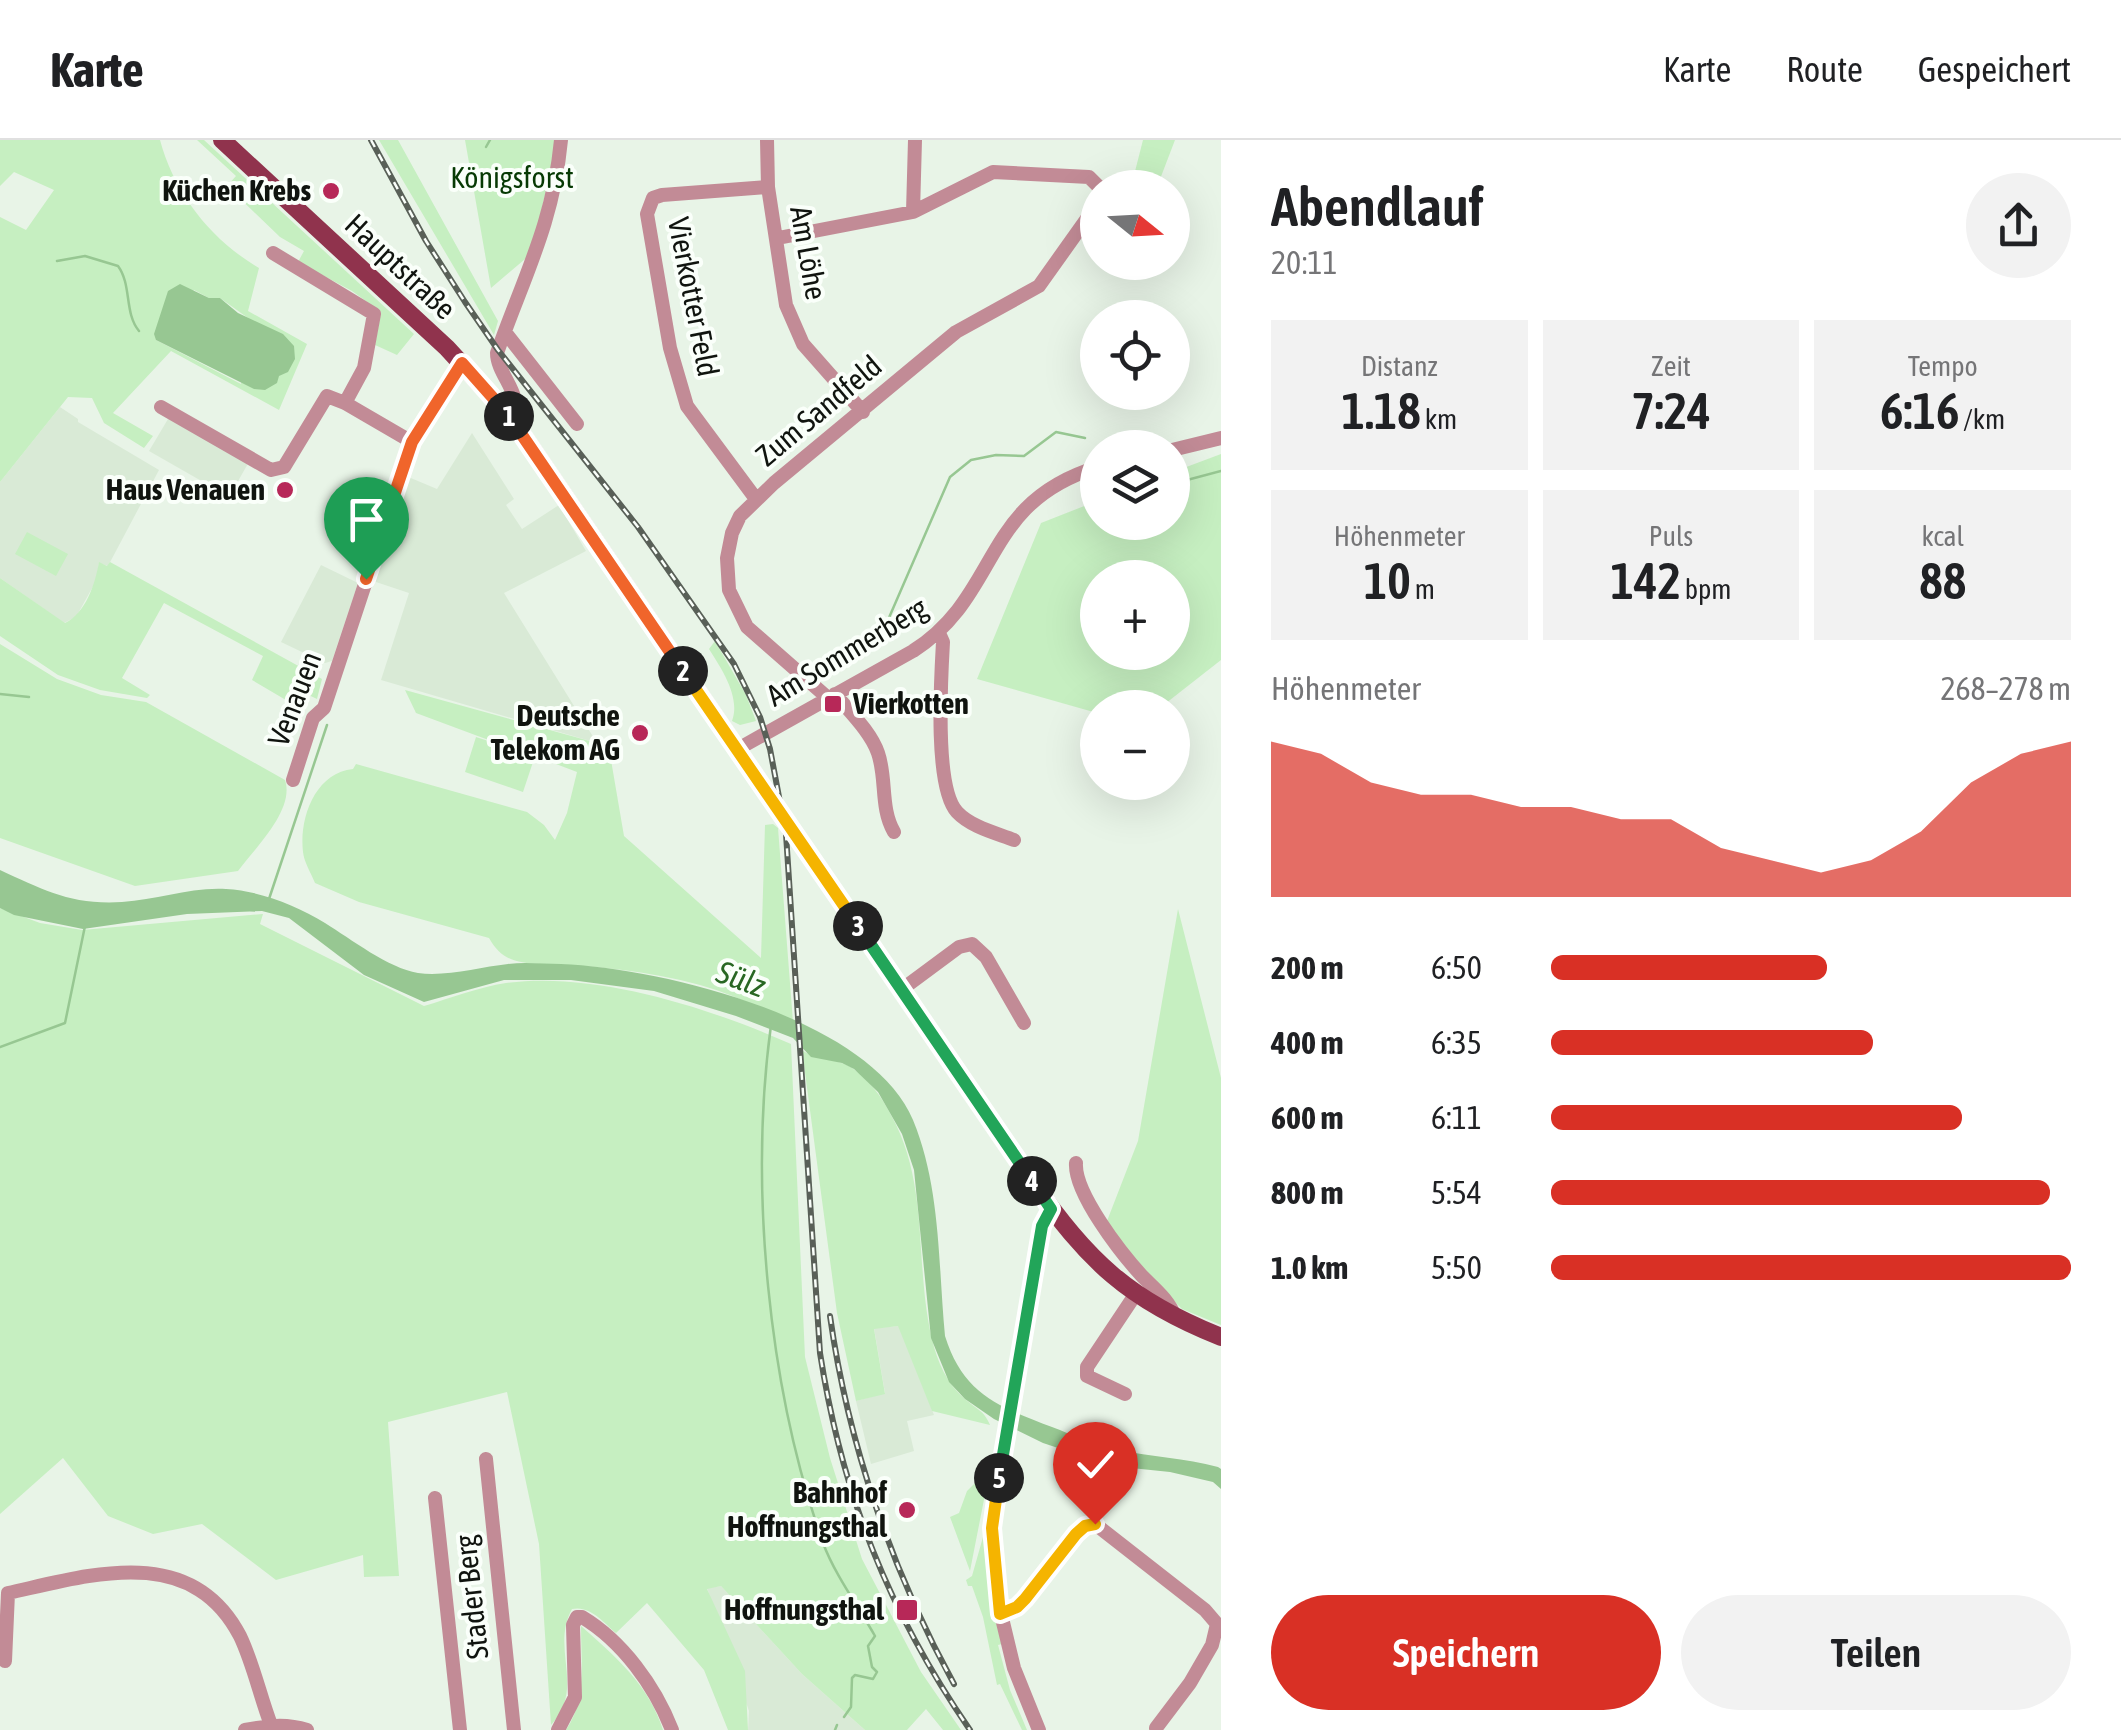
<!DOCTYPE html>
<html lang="de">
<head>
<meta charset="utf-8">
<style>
  :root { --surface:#fff; --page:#f2f2f2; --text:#202124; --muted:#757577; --line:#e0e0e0; --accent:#d93025 }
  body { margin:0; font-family:"Asap Condensed",sans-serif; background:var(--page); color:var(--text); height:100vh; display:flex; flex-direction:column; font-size:38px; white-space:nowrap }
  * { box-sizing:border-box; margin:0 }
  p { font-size:32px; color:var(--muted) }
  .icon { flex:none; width:55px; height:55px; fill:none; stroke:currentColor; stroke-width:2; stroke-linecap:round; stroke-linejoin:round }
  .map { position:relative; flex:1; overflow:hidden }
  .sheet { display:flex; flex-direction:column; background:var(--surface); width:900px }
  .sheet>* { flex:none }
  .needle { width:65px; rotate:108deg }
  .fabs { position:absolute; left:1080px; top:30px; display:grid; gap:20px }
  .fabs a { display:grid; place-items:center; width:110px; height:110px; border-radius:50%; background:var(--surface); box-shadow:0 10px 40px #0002; font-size:50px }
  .pin { position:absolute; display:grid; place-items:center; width:85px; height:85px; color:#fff; margin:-102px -42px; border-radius:50% 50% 50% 0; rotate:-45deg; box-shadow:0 0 10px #0007 }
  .pin .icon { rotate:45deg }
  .km { position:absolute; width:50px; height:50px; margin:-25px; border-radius:50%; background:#222; color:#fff; font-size:28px; line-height:50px; text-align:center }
  .round { display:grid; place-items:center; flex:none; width:105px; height:105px; border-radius:52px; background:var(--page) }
  .head { display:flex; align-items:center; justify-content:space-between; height:170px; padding:0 50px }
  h1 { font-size:55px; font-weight:600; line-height:75px }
  .metrics { display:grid; grid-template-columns:repeat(3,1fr); gap:15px; height:170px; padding:10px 50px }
  .metrics div { display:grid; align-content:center; border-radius:0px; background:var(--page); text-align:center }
  .metrics b { font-size:50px; font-weight:600 }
  .metrics small { font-size:28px; font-weight:400 }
  .metrics p { font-size:28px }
  .chart { height:280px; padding:20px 50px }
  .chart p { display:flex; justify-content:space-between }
  .chart svg { width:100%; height:180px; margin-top:10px; fill:var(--accent); opacity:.7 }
  .cta { display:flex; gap:20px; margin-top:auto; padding:20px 50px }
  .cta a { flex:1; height:115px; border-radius:60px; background:var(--accent); color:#fff; font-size:40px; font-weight:600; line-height:115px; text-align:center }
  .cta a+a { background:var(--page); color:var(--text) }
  ul { padding:0 50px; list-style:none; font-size:32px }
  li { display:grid; grid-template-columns:160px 120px 1fr; align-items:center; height:75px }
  li i { height:25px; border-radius:12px; background:var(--accent) }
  header { display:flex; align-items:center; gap:60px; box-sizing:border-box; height:140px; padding:0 50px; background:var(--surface); border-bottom:2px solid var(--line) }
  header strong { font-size:48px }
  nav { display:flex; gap:55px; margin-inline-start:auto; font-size:35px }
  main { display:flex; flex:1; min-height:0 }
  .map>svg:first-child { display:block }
</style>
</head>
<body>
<header>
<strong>Karte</strong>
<nav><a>Karte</a><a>Route</a><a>Gespeichert</a></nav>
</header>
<main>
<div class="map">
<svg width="1221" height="1590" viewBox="0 0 1221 1590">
  <rect width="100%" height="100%" fill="#e8f4e7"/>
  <path fill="#d9ead6" d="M60,267L78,279V282L159,330L108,426L99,423L96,441L76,477L64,483L0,438V342Z
    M171,274L250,320L233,350L224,345L219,351L149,311Z
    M472,293L514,359L506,365L522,389L559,365L586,411L504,453L597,603L381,540L409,453L373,441L406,336L437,349Z
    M321,425L358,443L332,521L325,523L281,502Z
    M899,1186L934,1275L907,1281L914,1311L871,1324L856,1261L885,1253L874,1188Z
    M721,1446L802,1534L865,1590H748L749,1571L707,1448Z"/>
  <path fill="#c6efc1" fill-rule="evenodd" d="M0,0H160C174,53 211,100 259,128L248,171L307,204L279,270L171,211L113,273L153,296L144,308L104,283L92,258L68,257L0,342V77L26,90L54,50L14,32L0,46ZM194,150L209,158H220L248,178L241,244L156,200Z
    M197,0H204L414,194L397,215L375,205L381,172L352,151L298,122L304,111L280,97L227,46L236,36Z
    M379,0H398L498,181L494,195Z
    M465,0H558L531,114L491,148Z
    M1143,0H1175L1157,47H1131Z
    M1221,314V520L1161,567L1098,568L1097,573L977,539L1041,383L1097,361L1098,382H1172L1173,332ZM1098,438H1172V512H1098Z
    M27,392L68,414L56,436L15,414Z
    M99,422L107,426L110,422L322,539L317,559L298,550L291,563L252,540L263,516L164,463L122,538L150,555L147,558L100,550L58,535L0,496V438L65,483C86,473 95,444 99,422Z
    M715,501L746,555L756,581L740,585L732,581C741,557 721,528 709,509Z
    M0,504L57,539L101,555L146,562L285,640C295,670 255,708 238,731L135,746L0,698Z
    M405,550L597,603L611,620L624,696L761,818L765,685L773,684L778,688L793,882C763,869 732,854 700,845C648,831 594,825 540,824C517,823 501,820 489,798L359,762L315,743C311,733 304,722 303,712C299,678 315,633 353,629L356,624L527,672L544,685L555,700L567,673L577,632L535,616L523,652L465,632L476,597L513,609L416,573Z
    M0,768L40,783L82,790L263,774L260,784L424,866C451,858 479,847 506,843C595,831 710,868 791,904L805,1217L830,1318L862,1419L921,1532L961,1590H943L926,1569L907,1590H865L802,1534L721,1446L707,1449L745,1531L748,1590H728L704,1530L647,1463L616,1493C603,1482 590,1465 572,1469C550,1508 586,1548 551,1585L539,1404L507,1252L388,1282L399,1436L364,1437L363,1415L276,1440L202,1384L153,1394L108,1376L63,1318L0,1374Z
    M1178,769L1221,938V1185L1182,1169L1137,1125L1107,1081L1138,1001Z
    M802,910C817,921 837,918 852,928C870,940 881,956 891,975C930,1045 914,1123 932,1199C937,1221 947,1244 965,1259C976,1269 984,1270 990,1285L932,1271L898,1186L874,1189L885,1254L856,1261L837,1173Z
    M989,1334L970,1431L950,1377L959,1373L967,1351L976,1342L981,1344Z
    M983,1397L1002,1504L998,1505L1010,1550L1027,1590H1022L1000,1544L997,1545L983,1477L972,1446H968L966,1440L972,1436Z
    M581,1486C616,1517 649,1545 663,1590H566C587,1559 581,1523 581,1486Z"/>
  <path fill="#97c792" d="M180,144L209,158H220L238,173L283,194L294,206L295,219L288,232L279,236L277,243L265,250L254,249L156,200L154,194L168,151Z
    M0,730C44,750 70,765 122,762C157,760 190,747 226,749C260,751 296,765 325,783C351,799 388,828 418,833C446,837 480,827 508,824C525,822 544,824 561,824C661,828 870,878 913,980C941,1048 938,1123 945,1196C963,1254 999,1267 1052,1287C1073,1295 1095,1306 1118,1310C1151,1317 1185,1318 1218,1327L1221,1329V1349L1213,1342L1170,1332L1112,1326L1043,1303L994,1279L965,1259L949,1242L931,1198L914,1030L902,994L878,952L854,929L842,923L811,917L793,898L736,876L654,851L571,840H504L424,862L364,835L289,778L262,771L187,774L83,789L14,775L0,768Z"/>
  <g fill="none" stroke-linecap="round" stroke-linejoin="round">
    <path stroke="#97c792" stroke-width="2.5" d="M486,7L490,0
      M57,121L85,116L118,126C132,145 124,173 139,191
      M1172,344L1221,331
      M888,480L950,337L971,320L996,315L1024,316L1056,292L1085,298
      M0,554L29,557
      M269,759L327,585
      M771,885C749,1047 768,1248 823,1403C835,1435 858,1466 875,1496L868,1506L872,1527L877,1532L873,1539L855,1535L852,1538L851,1567L844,1577
      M0,907L65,883L85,786
      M835,1590L837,1585"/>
    <path stroke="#c28b96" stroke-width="14" d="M767,0L768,47L786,165L803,204L863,272
      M913,72L915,0
      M778,98L913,72L993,32L1089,37L1100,48
      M273,113L374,174L364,228L345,263
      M505,192L577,284
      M161,267L271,330L284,327L327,256L345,263L412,302
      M511,278C526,256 497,236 497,213C524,136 553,84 561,0
      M1172,310L1221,298
      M756,359L687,266L670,208L647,74L653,58L662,55L768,47
      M939,493L943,502C941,538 934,647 957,672C971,687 996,693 1014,700
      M835,554C849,571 871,592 878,613C887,639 880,668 894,692
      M828,558L747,487L729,450L727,418L732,393L740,376L774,343L956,192L1039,146L1098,63
      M736,610L913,511C1002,454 980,363 1098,327
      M293,640L313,578L324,568L412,302L462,223
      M901,850L959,807L972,804L986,817L1024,883
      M1076,1023C1074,1053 1121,1113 1142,1136C1156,1150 1168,1159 1176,1178
      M1125,1254L1087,1236V1227L1135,1155
      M486,1319L514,1590
      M435,1358L460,1590
      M1001,1474L1017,1467L1025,1459L1076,1394L1085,1386L1095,1384L1205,1470L1217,1484L1212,1505L1190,1543L1156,1588
      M5,1521L8,1453C90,1435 191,1402 240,1496C253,1523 260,1556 271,1585
      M245,1590C267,1586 285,1583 307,1590
      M558,1590L575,1557L573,1485L577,1477H582C622,1501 655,1546 672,1590
      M1039,1590L1014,1528L1001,1474L992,1388L1042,1086L1051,1069"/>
    <path stroke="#90334d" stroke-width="18" d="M222,0L447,208L511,278L1031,1040C1088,1121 1128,1160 1221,1197"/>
    <defs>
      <path id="rail" d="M371,0L426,101L465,162L498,210L638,387L734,524L760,577L770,609L786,694L820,1213C842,1355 889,1472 970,1590
        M830,1176C848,1304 892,1431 954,1544"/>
    </defs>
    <use href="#rail" stroke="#596058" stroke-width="6"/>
    <use href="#rail" stroke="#fafffa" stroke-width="2.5" stroke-dasharray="8" stroke-linecap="butt"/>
  </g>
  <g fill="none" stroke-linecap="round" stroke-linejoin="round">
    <defs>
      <path id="split-1" d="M366,439L412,302L462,223L509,276"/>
      <path id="split-2" d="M509,276L683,531"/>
      <path id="split-3" d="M683,531L858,786"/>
      <path id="split-4" d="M858,786L1032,1041"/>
      <path id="split-5" d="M999,1338L1042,1086L1051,1069L1032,1041"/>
      <path id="split-6" d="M999,1338L992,1388L1000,1474L1017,1467L1025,1459L1076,1394L1085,1386L1095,1384"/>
    </defs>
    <use href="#split-1" stroke="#fff" stroke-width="20"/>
    <use href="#split-2" stroke="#fff" stroke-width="20"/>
    <use href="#split-3" stroke="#fff" stroke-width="20"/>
    <use href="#split-4" stroke="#fff" stroke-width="20"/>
    <use href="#split-5" stroke="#fff" stroke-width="20"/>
    <use href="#split-6" stroke="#fff" stroke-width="20"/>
    <use href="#split-1" stroke="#f0652b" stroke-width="12"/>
    <use href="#split-2" stroke="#f0652b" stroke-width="12"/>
    <use href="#split-3" stroke="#f5b400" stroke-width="12"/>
    <use href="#split-4" stroke="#22a559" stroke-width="12"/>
    <use href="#split-5" stroke="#22a559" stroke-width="12"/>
    <use href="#split-6" stroke="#f5b400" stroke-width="12"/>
  </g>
  <g fill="#b72858" stroke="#fafffa" stroke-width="4">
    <circle cx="331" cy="51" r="10"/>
    <circle cx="285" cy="350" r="10"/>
    <rect x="823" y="554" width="20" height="20" rx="5"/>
    <circle cx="640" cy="593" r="10"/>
    <circle cx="907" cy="1370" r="10"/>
    <rect x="895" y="1458" width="24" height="24" rx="5"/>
  </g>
  <g text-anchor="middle" stroke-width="8" stroke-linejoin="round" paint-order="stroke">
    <g font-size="30" fill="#073a04" stroke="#fafffa">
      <text x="512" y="48">Königsforst</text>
    </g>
    <g font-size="30" font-weight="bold" fill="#10140f" stroke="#fafffa" text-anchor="end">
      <text x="311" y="61">Küchen Krebs</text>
      <text x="265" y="360">Haus Venauen</text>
      <text x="853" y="574" text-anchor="start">Vierkotten</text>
      <text x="620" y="586">Deutsche<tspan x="620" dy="34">Telekom AG</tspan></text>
      <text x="887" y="1363">Bahnhof<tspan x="887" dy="34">Hoffnungsthal</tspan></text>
      <text x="884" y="1480">Hoffnungsthal</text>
    </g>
    <g font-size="30" fill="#10140f" stroke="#fafffa">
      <text transform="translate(808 113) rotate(80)" y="10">Am Löhe</text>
      <text transform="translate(400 127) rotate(43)" y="10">Hauptstraße</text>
      <text transform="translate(693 157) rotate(79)" y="10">Vierkotter Feld</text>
      <text transform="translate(819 271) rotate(-40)" y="10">Zum Sandfeld</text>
      <text transform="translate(847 512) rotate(-31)" y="10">Am Sommerberg</text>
      <text transform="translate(295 559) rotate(-69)" y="10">Venauen</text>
      <text transform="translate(472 1457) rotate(-96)" y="10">Stader Berg</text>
    </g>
    <g font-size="32" font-style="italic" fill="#286723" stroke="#fafffa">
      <text transform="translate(741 839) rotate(20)" y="11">Sülz</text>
    </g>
  </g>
</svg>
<div class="fabs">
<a><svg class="needle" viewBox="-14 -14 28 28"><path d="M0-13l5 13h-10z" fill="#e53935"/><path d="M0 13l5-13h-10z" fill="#757577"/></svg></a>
<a><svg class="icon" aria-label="locate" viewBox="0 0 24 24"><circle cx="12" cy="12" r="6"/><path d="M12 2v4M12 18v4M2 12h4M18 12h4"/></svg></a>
<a><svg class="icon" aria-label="layers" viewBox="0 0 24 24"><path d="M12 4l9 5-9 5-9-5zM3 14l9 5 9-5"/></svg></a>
<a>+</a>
<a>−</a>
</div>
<div class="pin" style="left:366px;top:439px;background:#1e9e55"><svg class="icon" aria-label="arrive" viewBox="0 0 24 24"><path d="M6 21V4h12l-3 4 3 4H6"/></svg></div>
<div class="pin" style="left:1095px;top:1384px;background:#d93025"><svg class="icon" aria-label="check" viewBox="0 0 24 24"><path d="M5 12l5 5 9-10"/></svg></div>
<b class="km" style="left:509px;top:276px">1</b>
<b class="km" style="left:683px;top:531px">2</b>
<b class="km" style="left:858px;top:786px">3</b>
<b class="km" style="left:1032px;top:1041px">4</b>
<b class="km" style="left:999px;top:1338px">5</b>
</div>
<section class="sheet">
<div class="head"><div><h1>Abendlauf</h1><p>20:11</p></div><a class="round"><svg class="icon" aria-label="share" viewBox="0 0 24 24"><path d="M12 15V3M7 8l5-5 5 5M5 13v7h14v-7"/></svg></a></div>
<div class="metrics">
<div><p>Distanz</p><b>1.18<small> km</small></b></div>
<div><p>Zeit</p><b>7:24</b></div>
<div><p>Tempo</p><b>6:16<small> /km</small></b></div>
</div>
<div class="metrics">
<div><p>Höhenmeter</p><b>10<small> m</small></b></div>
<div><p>Puls</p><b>142<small> bpm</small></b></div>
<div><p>kcal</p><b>88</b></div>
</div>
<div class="chart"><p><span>Höhenmeter</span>268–278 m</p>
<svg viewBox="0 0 160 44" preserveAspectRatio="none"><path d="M0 44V6L10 9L20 16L30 19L40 19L50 22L60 22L70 25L80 25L90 32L100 35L110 38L120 35L130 28L140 16L150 9L160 6V44z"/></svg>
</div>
<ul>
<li><b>200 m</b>6:50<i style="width:53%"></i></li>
<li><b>400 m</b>6:35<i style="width:62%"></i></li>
<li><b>600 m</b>6:11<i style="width:79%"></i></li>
<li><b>800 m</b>5:54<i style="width:96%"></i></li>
<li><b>1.0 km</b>5:50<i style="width:100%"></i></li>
</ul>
<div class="cta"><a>Speichern</a><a>Teilen</a></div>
</section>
</main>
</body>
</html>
